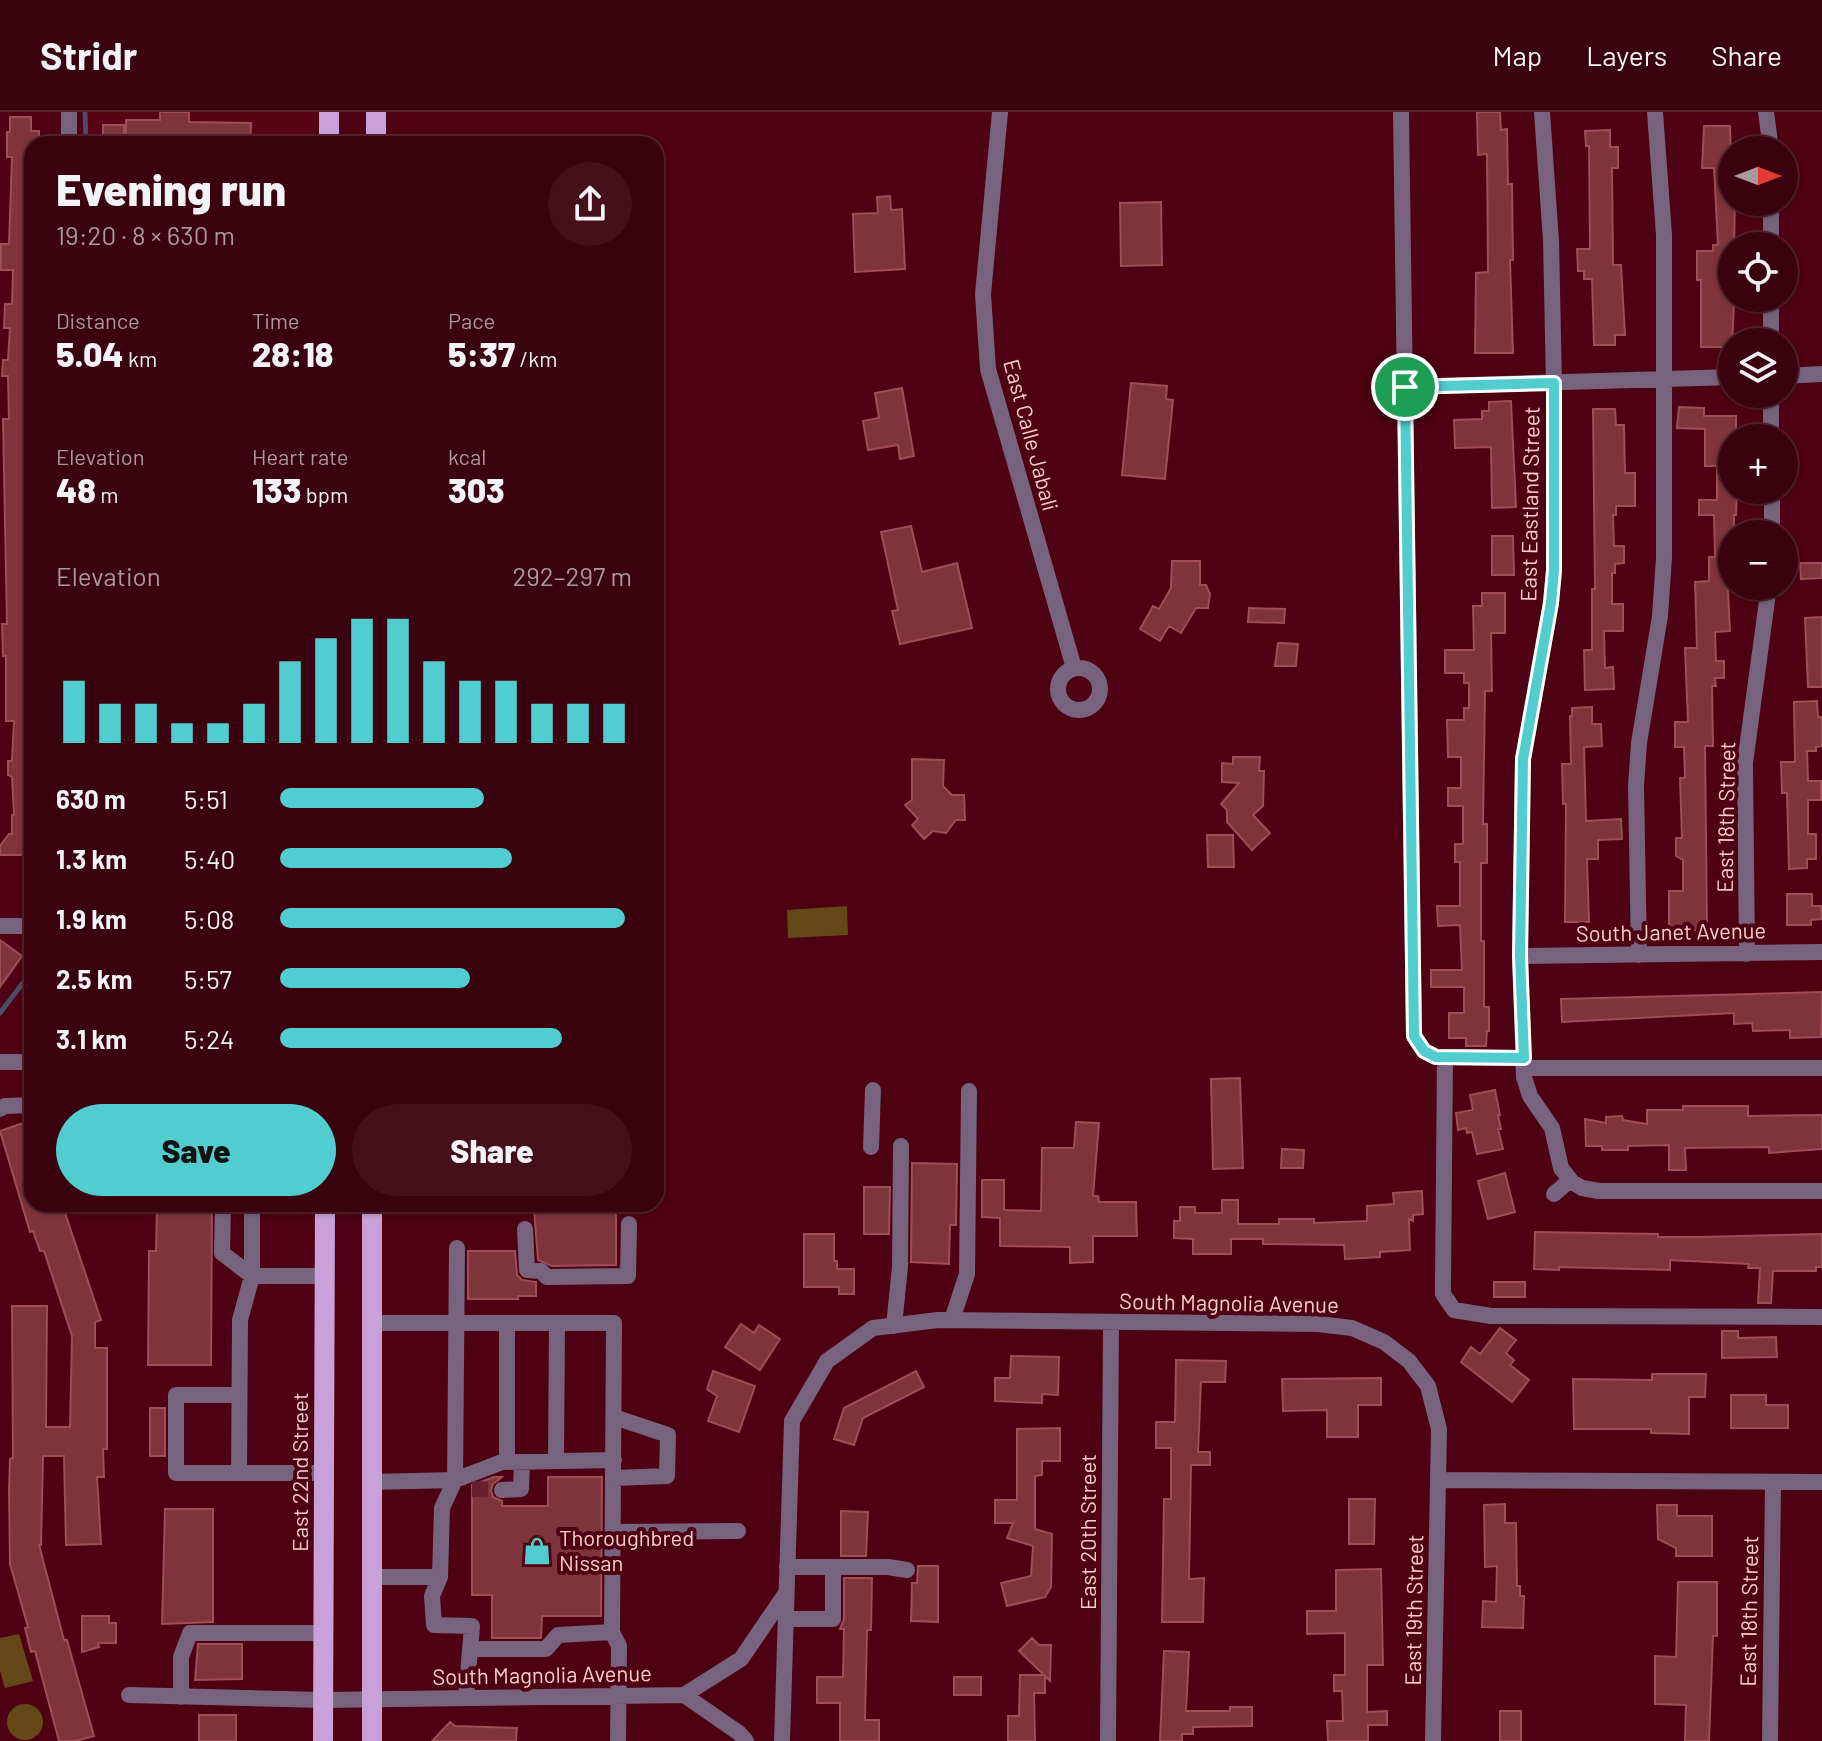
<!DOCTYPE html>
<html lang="en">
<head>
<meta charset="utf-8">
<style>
  :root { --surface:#3a010e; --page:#45101c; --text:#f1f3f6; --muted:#ab979e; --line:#54232e; --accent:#52cdcf }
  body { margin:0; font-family:Barlow,sans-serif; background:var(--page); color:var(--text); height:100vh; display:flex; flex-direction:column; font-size:30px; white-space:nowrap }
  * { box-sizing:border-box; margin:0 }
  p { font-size:26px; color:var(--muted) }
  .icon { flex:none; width:44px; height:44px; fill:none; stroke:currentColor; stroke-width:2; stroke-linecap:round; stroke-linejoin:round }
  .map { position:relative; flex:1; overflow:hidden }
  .details { position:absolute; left:24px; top:24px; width:640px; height:1076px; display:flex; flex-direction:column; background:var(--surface); border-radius:24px; box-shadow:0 2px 6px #0004,0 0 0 2px var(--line) }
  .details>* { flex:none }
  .needle { width:52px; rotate:90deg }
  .buttons { position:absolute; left:1718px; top:24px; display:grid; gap:16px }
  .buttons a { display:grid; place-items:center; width:80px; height:80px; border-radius:50%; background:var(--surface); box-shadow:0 2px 6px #0004,0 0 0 2px var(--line); font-size:40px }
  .pin { position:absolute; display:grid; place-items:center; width:68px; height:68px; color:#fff; margin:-34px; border:4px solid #fff; border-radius:50%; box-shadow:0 2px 8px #0007 }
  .round { display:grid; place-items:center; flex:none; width:84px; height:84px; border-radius:42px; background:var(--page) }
  .headline { display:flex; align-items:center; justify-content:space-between; height:136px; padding:0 32px }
  h1 { font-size:44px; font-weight:800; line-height:60px }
  .metrics { display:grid; grid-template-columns:repeat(3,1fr); gap:12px; height:136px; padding:8px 32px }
  .metrics div { display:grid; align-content:center }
  .metrics b { font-size:34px; font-weight:800 }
  .metrics small { font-size:22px; font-weight:400 }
  .metrics p { font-size:22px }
  .chart { height:224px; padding:16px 32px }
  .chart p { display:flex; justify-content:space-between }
  .chart svg { width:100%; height:144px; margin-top:8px; stroke:var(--accent); stroke-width:6 }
  .cta { display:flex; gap:16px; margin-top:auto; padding:16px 32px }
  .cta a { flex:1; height:92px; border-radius:48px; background:var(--accent); color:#111; font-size:32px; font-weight:800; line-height:92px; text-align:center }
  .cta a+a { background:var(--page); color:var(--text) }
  ul { padding:0 32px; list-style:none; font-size:26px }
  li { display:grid; grid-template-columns:128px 96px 1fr; align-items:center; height:60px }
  li i { height:20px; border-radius:10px; background:var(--accent) }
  header { display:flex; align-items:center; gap:48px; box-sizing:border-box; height:112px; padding:0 40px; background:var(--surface); border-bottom:2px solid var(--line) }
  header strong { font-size:38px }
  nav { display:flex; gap:44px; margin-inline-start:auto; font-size:28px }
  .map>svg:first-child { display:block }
</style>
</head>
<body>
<header>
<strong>Stridr</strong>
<nav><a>Map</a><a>Layers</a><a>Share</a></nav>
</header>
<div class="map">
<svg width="1822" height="1629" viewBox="0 0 1822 1629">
  <rect width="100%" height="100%" fill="#4d0112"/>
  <path fill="#5a0317" d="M88,0H316V32H88Z"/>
  <path fill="#654817" d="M847,794L848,823L788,826L787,798Z
    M19,1522L33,1569L5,1576L0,1559V1526Z
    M7 1610a18 18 0 1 1 36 0a18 18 0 1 1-36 0Z"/>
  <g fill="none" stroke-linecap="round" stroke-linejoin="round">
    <path stroke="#4b4c66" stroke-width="5" d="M85,0L86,32
      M0,901L32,859"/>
  </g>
  <path fill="#7d353b" stroke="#9e4e54" stroke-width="2" d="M160,0H189V10L251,11L250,32H201V26L126,25V8H160Z
    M1477,0H1500L1501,18L1507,17L1508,72H1512L1513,148H1510L1513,241H1475L1476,161L1488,160L1487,42L1478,43Z
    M10,5H31V19H39V32H32L31,44L32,270H30V296H32V327H28V362H32V551H25L26,578H32V743H0V734L9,722H12V703H14L12,665L8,663V649H12L14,609H6V544H3L2,512H7L3,307H9L8,264H2L3,248H8L10,216H4L5,192H12L13,158H1V132H9L12,45H7V20H10Z
    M103,13H124V32H103Z
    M1704,14H1730L1732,90H1735L1734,134H1732V191H1734L1732,235H1701V168H1697V139H1713V133H1718L1714,56H1702Z
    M1610,18V35H1618V56H1612L1613,153H1621L1625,223H1615V233H1594L1592,167H1584V159H1578L1577,137H1590L1589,34H1586L1585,19Z
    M890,84L891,98L902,97L905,157L855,160L853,102L878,101L877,85Z
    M1161,90L1162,153L1121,154L1120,91Z
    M1131,271L1167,274L1166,287L1173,288L1165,367L1122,363Z
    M902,276L914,344L900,347L898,333L868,338L863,309L879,306L875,281Z
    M1511,289L1516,395L1492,396L1491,335L1455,336L1454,308L1482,307V299H1489V290Z
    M1679,295L1704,296V304H1736V326H1732V378H1737L1736,403H1734V422H1732V459H1727L1730,519L1715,520L1716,549H1724V566H1715L1716,574H1712L1713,634H1705L1707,818H1669V779H1683V748L1676,744V726H1682L1680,666H1685L1684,635H1675V610H1688L1685,536H1697L1695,470L1709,469V445H1715L1714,403H1699V388H1717V354H1705V317L1677,316Z
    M1593,297H1615L1616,313H1624L1625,361H1635V394H1616V403H1613L1614,434H1624V451L1615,452V461H1612V492H1623V519H1604L1605,556L1613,555L1614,577L1585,578L1584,538H1592V477H1595Z
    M911,414L922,460L957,451L972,516L900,532L892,499L898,498L881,420Z
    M1492,424H1513L1514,463H1492Z
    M1172,449H1200V473H1206L1210,482L1208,496H1196L1181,521L1169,514L1160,529L1140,517L1153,494L1159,497L1171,476Z
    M1800,451H1822V466L1801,467Z
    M1482,481H1505V521H1491L1492,579H1485L1483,712H1487V751H1481V829H1484V895H1489V919H1487L1486,934H1466V926H1449V901H1464V875H1431V858H1462L1460,813L1438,814L1437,794H1460V750H1455V732H1463V694H1448V676H1461V645H1448L1447,608H1464V596H1469V571H1464V561H1445V538H1474L1473,494H1482Z
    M1249,496L1285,497L1284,511L1248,510Z
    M1822,505V575H1808L1805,506Z
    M1278,531L1298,532L1296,554H1275Z
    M1817,589L1818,605H1822V634L1816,635V639H1807L1808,669H1821V688H1808V722H1816V747H1807V756L1789,757L1787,681H1782L1781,650H1795L1794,590Z
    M1592,595V612H1601L1602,634L1584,635L1586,709L1621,707L1622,727L1598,728V747H1587L1589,810H1565L1566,692H1563L1562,652H1571L1570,604H1572V596Z
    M1233,645H1260L1259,659H1264L1263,694L1253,703L1270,721L1252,738L1227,710V698L1221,692L1239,671L1222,670V651L1233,652Z
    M912,647L944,648L943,674L952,683H964L965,708H956L946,721L933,719L924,727L912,713L918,707L905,693L912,688Z
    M1207,723H1233L1234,755H1208Z
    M1787,782H1812V794H1821L1822,807L1811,808V813H1787Z
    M0,828L22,844L0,875Z
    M1822,880L1821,925L1790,926V918L1753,919L1752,911L1734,912V901L1562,910L1561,887Z
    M1240,966L1243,1056L1213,1057L1211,967Z
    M1495,978L1500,1003H1498L1501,1017H1498L1503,1037L1477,1042L1472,1020L1467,1021L1466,1016L1458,1018L1456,1001L1473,998L1470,983Z
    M1683,994H1748V1004L1822,1003V1037L1769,1041V1035L1685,1036L1686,1058H1669V1033L1628,1034V1038H1602V1034H1586L1585,1007L1606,1011V1005L1622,1004L1623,1008L1647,1012V998H1683Z
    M32,1008V1092H62L101,1208L95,1210V1236H107V1337H103L104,1365H97L101,1432L66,1433L64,1344H43L41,1433H39L64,1528H67L94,1624L76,1629H59L35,1539L31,1540L25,1516L28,1515L10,1452L9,1378L10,1347L13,1346L12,1194H47L46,1315H70L72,1224L44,1139H40L33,1119L30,1120L0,1019Z
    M1076,1010L1099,1011L1093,1084H1098L1099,1090H1136L1137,1124H1093V1150L1070,1151V1135L1000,1134V1106L982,1105V1068H1004V1098L1041,1099L1042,1036H1074Z
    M1282,1037L1304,1038L1303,1056H1281Z
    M912,1051L957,1052L956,1113H950L949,1152L911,1150Z
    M1505,1061L1515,1100L1488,1107L1478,1069Z
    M864,1075H890L889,1122H864Z
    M1422,1079L1423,1102L1413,1103V1109L1409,1107L1410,1138L1380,1140V1145L1345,1147L1344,1133L1263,1132V1127H1231V1142H1193V1127L1174,1126V1109H1180V1095H1195V1101H1222V1088H1238V1112H1279V1107H1314V1111L1367,1109V1094L1394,1092L1393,1081Z
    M157,1092H212L211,1253H148L149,1139H156Z
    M616,1095V1153L552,1154L538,1148L534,1096Z
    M1535,1120L1658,1122V1125H1700L1822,1122V1155H1816V1159H1773L1771,1191H1758L1760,1156H1748L1749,1152L1670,1148V1158L1559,1155V1158L1534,1157Z
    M804,1122H834V1149H837V1157H854V1182H839V1175H804Z
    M468,1139H515L517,1163L522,1168L536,1170V1184H518V1187H468Z
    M1494,1170H1525V1185H1494Z
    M741,1212L754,1221L759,1213L780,1227L760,1258L725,1235Z
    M1500,1216L1516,1228L1506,1241L1514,1248L1510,1253L1529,1268L1512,1290L1461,1250L1471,1235L1480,1242Z
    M1722,1219H1738V1226L1776,1225L1777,1245L1722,1246Z
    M1011,1244L1059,1245L1058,1283L1042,1282V1291L995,1289V1266H1010Z
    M1176,1248L1226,1249L1225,1270H1201L1198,1340H1210V1353H1191L1189,1467L1204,1466L1203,1510H1162L1164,1387H1171V1336H1156V1310H1175Z
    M713,1259L755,1274L739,1320L708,1309L717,1284L707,1277Z
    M916,1259L924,1275L863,1306L854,1333L834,1327L844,1296Z
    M1652,1262H1706L1705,1285H1689V1322L1651,1321V1317H1574L1573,1267L1652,1268Z
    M1381,1266V1293H1358V1325H1327V1298L1283,1299L1282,1267Z
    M1731,1283H1766V1293H1788V1316H1731Z
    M150,1296H165V1344H150Z
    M1060,1316V1349H1042V1363L1035,1364V1417L1052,1422L1051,1475L1045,1485L1007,1494L1001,1471L1031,1464L1033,1434L1007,1426L1013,1411H995V1388H1017V1317Z
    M494,1365H502L493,1372L491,1378L493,1385L502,1389V1394H548V1365H602L601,1504H542L541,1526H492V1483H472V1373Z
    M1349,1387H1375L1374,1432H1349Z
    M1505,1392V1411H1516L1517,1474H1520V1484H1524L1523,1516L1482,1515L1483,1489L1496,1490L1497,1454L1485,1455L1484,1393Z
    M1657,1393H1677V1404H1712V1444H1676V1436L1658,1427Z
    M165,1397H213V1510L162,1512Z
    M841,1399L868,1400L866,1444H841Z
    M918,1454H938V1510L911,1509L912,1471H917Z
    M1381,1457L1383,1553H1367V1600L1387,1599V1613H1368V1629H1328L1327,1609H1343L1342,1579H1334V1563H1345V1521L1307,1522V1499H1336V1458Z
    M844,1466H872L871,1518H867L865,1608H879V1629H840V1591H817V1565H843L844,1517H840L844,1507Z
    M1678,1470H1717V1524H1713L1709,1629H1685L1686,1593L1655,1592V1544L1676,1545Z
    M82,1504H109V1511H116V1531H98L99,1535L82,1540Z
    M1032,1526L1039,1533H1051L1050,1569L1045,1564V1581H1034L1035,1629H1008V1604H1019L1020,1563H1044L1019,1539Z
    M198,1532H242V1567L195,1568Z
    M1164,1539L1189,1540L1186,1599H1230V1595H1252V1614L1193,1615V1622H1182V1629H1160Z
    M954,1565H981V1583H954Z
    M1500,1599H1521V1629H1500Z
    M199,1603H236V1629H199Z
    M450,1610L455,1614L517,1616L516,1629H432Z"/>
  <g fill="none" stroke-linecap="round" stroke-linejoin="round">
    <path stroke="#671f2e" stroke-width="16" stroke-dasharray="16 8" stroke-linecap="butt" d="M472,1377L502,1378"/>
    <path stroke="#77637e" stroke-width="16" d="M69,0V32
      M1000,0L983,182L988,257L1074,556
      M1401,0L1414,924L1424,939L1436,945L1524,946
      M1542,0L1551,129L1554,271V458L1551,491L1523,647L1520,844L1524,965L1530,984L1552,1016L1561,1056L1572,1070L1582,1076L1599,1079H1822
      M1766,0L1771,38
      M1771,134V90
      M1771,230V186
      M1784,264L1822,262
      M1405,275L1732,265
      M1771,282V326
      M1772,378V422
      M1058 577a21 21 0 1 1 42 0a21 21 0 1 1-42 0Z
      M0,814H32
      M1747,842L1745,651L1769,474
      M1639,843L1636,674L1639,631L1660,504L1664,445V123L1655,0
      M1520,844L1822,840
      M1445,945L1443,1173V1182L1454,1198L1491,1204L1822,1205
      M0,950H32
      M1524,956H1822
      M0,997L5,994L32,993
      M871,1035L873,978
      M1554,1082L1570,1068
      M223,1092L222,1141L252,1164
      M525,1117L527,1158L541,1159L547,1165L628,1164L629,1112
      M457,1136L455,1368L442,1396L440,1465L432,1484L434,1513L472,1514L466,1586
      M252,1164V1092
      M952,1208L967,1162L969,979
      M372,1211H614L612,1520L619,1534L618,1629
      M507,1211V1350
      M894,1214L900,1155L901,1034
      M239,1283H176V1361H324
      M556,1349L557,1211
      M239,1360L240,1208L252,1164H325
      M613,1366L667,1364L668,1323L614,1305
      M1438,1368L1822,1370
      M371,1370L455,1368L502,1350L614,1348
      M502,1378L521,1377L522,1350
      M613,1420L738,1419
      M787,1455H888L907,1458
      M371,1465H440
      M786,1507H833V1455
      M470,1537H546L558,1523L612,1520
      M129,1583L323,1588L684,1583L739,1621L746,1629
      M684,1583L741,1547L786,1481
      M181,1585V1545L190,1521H323
      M782,1629L792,1309L827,1249L873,1216L938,1208L1318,1212L1352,1216L1384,1230L1409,1249L1428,1274L1439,1317L1433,1629
      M1108,1629L1111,1211
      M1770,1629L1773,1370"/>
    <path stroke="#c9a0d8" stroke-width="20" d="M329,32V0
      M376,32V0
      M372,1092V1629
      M323,1629L325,1092"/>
  </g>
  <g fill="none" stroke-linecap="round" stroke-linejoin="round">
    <defs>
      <path id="route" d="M1554,271V458L1551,491L1523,647L1520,844L1524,946L1436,945L1424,939L1414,924L1405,275Z"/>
    </defs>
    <use href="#route" stroke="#fff" stroke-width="16"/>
    <use href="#route" stroke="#52cdcf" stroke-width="10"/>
  </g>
  <defs>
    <symbol id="shop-bare" viewBox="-9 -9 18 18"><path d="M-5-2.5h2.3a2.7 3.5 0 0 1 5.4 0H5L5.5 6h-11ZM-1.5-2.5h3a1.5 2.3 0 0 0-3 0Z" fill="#52cdcf" stroke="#4d0112" stroke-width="2.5" paint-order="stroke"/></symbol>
  </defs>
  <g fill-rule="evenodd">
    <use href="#shop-bare" x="517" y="1419" width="40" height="40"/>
  </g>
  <g text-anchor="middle" stroke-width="8" stroke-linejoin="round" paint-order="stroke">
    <g font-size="22" fill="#fbcccd" stroke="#4d0112">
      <text transform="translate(1031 323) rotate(75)" y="8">East Calle Jabali</text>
      <text transform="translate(1530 392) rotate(-89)" y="8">East Eastland Street</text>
      <text transform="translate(1726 705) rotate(-89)" y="8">East 18th Street</text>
      <text transform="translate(1671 820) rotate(-1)" y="8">South Janet Avenue</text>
      <text transform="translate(1229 1191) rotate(1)" y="8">South Magnolia Avenue</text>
      <text transform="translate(300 1360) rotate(-90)" y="8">East 22nd Street</text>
      <text transform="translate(1088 1420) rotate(-90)" y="8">East 20th Street</text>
      <text transform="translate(1414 1498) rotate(-89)" y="8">East 19th Street</text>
      <text transform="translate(1749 1499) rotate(-89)" y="8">East 18th Street</text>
      <text transform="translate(542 1563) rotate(-1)" y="8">South Magnolia Avenue</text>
    </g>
    <g font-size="22" fill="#fbcccd" stroke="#4d0112" text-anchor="start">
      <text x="559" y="1434">Thoroughbred<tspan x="559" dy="25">Nissan</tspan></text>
    </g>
  </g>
</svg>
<div class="buttons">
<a><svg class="needle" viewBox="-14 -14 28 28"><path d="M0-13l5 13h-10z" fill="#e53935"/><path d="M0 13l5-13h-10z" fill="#ab979e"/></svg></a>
<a><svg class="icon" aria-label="locate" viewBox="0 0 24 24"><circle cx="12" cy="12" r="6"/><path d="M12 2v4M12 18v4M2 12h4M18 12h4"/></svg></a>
<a><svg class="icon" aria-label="layers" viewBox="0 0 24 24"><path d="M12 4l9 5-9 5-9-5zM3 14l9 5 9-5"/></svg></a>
<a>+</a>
<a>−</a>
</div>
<div class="pin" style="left:1405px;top:275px;background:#1e9e55"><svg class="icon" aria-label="arrive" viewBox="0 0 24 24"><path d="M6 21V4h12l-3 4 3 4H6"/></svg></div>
<section class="details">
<div class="headline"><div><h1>Evening run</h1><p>19:20 · 8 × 630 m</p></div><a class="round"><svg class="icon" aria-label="share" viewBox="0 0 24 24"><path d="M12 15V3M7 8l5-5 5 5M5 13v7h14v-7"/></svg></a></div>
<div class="metrics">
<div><p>Distance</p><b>5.04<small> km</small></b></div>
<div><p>Time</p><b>28:18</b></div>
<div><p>Pace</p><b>5:37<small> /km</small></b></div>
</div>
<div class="metrics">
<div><p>Elevation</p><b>48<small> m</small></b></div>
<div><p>Heart rate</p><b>133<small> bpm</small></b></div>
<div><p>kcal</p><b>303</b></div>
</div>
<div class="chart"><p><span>Elevation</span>292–297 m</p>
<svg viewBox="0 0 160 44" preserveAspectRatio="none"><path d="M5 44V25M15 44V32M25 44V32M35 44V38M45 44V38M55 44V32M65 44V19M75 44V12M85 44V6M95 44V6M105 44V19M115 44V25M125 44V25M135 44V32M145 44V32M155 44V32"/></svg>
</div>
<ul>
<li><b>630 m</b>5:51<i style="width:58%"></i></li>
<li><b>1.3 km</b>5:40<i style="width:66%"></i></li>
<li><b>1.9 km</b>5:08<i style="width:98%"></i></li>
<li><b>2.5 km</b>5:57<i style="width:54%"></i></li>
<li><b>3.1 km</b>5:24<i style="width:80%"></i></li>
</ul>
<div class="cta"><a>Save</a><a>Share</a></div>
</section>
</div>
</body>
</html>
